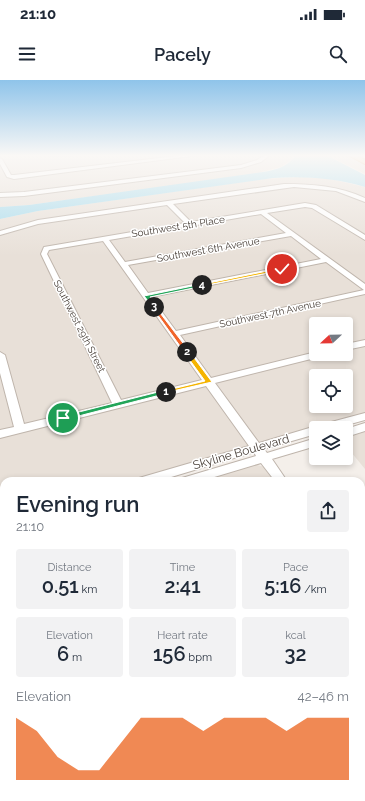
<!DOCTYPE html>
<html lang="en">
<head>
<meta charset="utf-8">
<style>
  :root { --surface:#fff; --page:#f2f2f3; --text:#1f2937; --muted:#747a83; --accent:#ea580c }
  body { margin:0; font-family:Raleway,sans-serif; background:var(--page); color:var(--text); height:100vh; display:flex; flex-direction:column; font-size:15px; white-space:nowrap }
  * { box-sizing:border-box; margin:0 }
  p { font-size:13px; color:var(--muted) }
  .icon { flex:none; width:22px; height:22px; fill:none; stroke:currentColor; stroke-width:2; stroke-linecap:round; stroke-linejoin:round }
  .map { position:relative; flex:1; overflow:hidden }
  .panel { position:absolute; left:0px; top:397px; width:365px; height:324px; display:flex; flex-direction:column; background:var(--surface); border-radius:12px 12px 0 0; box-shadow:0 2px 6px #0003 }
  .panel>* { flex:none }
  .needle { width:26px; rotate:248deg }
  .controls { position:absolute; left:309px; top:237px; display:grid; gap:8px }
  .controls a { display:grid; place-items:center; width:44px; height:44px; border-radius:4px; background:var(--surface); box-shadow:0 2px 6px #0003; font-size:20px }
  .pin { position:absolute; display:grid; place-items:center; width:34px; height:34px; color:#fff; margin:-17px; border:2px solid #fff; border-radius:50%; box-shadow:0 1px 4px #0007 }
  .km { position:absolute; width:20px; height:20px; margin:-10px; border-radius:50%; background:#222; color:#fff; font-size:11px; line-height:20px; text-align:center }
  .round { display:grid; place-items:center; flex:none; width:42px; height:42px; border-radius:4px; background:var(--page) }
  .summary { display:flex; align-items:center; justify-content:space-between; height:68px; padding:0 16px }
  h1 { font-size:22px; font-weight:600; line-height:30px }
  .metrics { display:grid; grid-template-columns:repeat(3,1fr); gap:6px; height:68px; padding:4px 16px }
  .metrics div { display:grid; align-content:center; border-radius:4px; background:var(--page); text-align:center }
  .metrics b { font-size:20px; font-weight:600 }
  .metrics small { font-size:11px; font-weight:400 }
  .metrics p { font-size:11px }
  .chart { height:112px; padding:8px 16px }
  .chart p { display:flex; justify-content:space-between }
  .chart svg { width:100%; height:72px; margin-top:4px; fill:var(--accent); opacity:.7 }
  .status { display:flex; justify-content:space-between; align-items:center; height:28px; padding:0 20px; background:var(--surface); direction:ltr }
  .status svg { height:11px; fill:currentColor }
  header { display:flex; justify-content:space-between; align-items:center; height:52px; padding:0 16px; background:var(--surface); font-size:18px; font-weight:600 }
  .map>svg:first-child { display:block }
</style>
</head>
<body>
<div class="status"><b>21:10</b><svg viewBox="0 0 49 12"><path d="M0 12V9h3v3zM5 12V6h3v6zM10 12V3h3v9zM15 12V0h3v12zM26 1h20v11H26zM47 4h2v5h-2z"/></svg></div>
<header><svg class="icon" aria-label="menu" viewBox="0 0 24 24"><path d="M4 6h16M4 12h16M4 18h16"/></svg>Pacely<svg class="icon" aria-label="search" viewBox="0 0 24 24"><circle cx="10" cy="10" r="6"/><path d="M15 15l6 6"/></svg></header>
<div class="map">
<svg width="365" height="721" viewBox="0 0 365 721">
  <rect width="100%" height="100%" fill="#f4efea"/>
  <path fill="#e8e0d8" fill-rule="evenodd" d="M0,75H50L54,77L67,75H295L291,80L281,87L250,95L29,125L0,127Z
    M327,75H349L365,83V94Z
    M300,97L326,98L365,107V333L132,401H4V439L0,440V139L38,131L263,99ZM316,244H346V274H316ZM316,296H346V326H316Z
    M365,350V389L346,366V356Z
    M253,384L265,387L276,401H198Z
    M365,455V721H4L0,698V461L4,460V717H361V457Z"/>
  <path fill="#a9dced" d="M296,75H326L365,95V107C335,98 304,96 273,98L38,131L0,139V127L29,125L263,92C276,90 289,86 296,75Z"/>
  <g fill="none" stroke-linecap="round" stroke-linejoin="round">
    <defs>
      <path id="minor" d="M48,75H72L70,76H50Z
        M185,75H199L14,99L7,97L0,84V78L2,79L11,95H14Z
        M265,75H270L261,82L241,88L24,116L0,117V113L24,112L241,85L257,80Z
        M284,104C312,104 339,106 365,118V122L336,111L294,107L173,124L191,142L305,123L316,125L365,155V160L312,128L305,127L267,133L365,204V214L180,255L211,298L316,272V274H325L323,276L215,303L259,363L316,346L319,347L320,345L365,333V340L336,348H316V354L264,369L267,373L316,358V366L272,379L287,401H275L261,383L201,401H180L182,398L256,376L254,372L158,401H137L139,398L249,366L206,306L0,358V350L14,347L0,293V272L5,275L24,344L112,323L41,174L44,167L185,143L167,125L38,144L0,155V151L38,140ZM261,134L286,153L125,182L109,160ZM291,156L321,179L148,213L128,185ZM103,161L202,300L121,320L47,174L49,170ZM326,182L364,210L176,251L151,217Z
        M365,260V266L346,270V264Z
        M365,343V351L346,357V349Z
        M4,437V448L0,449V438Z
        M4,451V461L0,462V452Z
        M365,455V465L361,466V456Z
        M361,504L365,505V523L361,521Z
        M4,585V601L0,603V587Z
        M97,717H115L116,721H98Z
        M298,717H317L318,721H299Z"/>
      <path id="major" d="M348,75H356L365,80V84Z"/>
    </defs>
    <use href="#minor" stroke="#bfb5ac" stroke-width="2"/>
    <use href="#major" stroke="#dfab6d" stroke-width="2"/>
    <use href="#minor" fill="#fff" fill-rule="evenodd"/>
    <use href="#major" fill="#fad19d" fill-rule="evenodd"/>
  </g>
  <linearGradient id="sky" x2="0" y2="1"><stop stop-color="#8fc4ea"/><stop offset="0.43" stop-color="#faf8f6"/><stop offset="1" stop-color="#faf8f6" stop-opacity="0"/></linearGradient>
  <rect width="365" height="176" fill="url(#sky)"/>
  <path fill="#22a559" stroke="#fff" d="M166,310L169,312L168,313L63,340L59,338L63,336Z"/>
  <path fill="#f5b400" stroke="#fff" d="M185,271H189L212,302L164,313V311L205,301L184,272Z"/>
  <path fill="#f0652b" stroke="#fff" d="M154,225L189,271V273H185L152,227Z"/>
  <path fill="#22a559" stroke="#fff" d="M202,204L203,206L150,217L157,227L154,228L144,216Z"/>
  <path fill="#f5b400" stroke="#fff" d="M282,188L283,190L202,206L199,205Z"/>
  <g text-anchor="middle" stroke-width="3" stroke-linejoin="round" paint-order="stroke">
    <g font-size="10" fill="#483f38" stroke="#fff">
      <text transform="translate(178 146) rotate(-9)" y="4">Southwest 5th Place</text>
      <text transform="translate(208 169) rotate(-10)" y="4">Southwest 6th Avenue</text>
      <text transform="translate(270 233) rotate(-12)" y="4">Southwest 7th Avenue</text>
      <text transform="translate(80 246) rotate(63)" y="4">Southwest 29th Street</text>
    </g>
    <g font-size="12" fill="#483f38" stroke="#fff">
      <text transform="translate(241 372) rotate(-16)" y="4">Skyline Boulevard</text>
    </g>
  </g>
</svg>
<div class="controls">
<a><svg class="needle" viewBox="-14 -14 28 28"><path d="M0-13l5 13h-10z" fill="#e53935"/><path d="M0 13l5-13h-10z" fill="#747a83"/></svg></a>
<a><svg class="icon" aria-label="locate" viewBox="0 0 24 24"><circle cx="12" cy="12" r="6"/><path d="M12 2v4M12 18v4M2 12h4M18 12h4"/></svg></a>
<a><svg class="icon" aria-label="layers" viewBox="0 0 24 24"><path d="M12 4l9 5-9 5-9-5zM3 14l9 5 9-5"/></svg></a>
</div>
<div class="pin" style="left:63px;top:338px;background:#1e9e55"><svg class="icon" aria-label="arrive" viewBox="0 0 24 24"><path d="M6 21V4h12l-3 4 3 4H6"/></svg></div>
<div class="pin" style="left:282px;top:189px;background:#d93025"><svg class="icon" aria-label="check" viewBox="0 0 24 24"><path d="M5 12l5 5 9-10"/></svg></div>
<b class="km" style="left:166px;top:312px">1</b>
<b class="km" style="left:187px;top:272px">2</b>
<b class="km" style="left:154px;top:227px">3</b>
<b class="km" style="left:202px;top:205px">4</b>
<section class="panel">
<div class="summary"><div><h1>Evening run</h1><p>21:10</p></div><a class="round"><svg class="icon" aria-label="share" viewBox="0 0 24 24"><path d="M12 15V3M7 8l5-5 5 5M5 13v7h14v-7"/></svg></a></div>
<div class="metrics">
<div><p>Distance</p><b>0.51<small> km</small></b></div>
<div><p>Time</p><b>2:41</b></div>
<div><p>Pace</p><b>5:16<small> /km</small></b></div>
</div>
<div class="metrics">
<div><p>Elevation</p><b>6<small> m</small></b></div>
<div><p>Heart rate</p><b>156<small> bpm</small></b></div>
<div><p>kcal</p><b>32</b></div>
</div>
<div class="chart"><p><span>Elevation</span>42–46 m</p>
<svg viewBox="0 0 160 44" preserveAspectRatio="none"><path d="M0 44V6L10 14L20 30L30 38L40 38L50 22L60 6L70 6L80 6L90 14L100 6L110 6L120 6L130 14L140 6L150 6L160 6V44z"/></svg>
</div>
</section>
</div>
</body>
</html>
